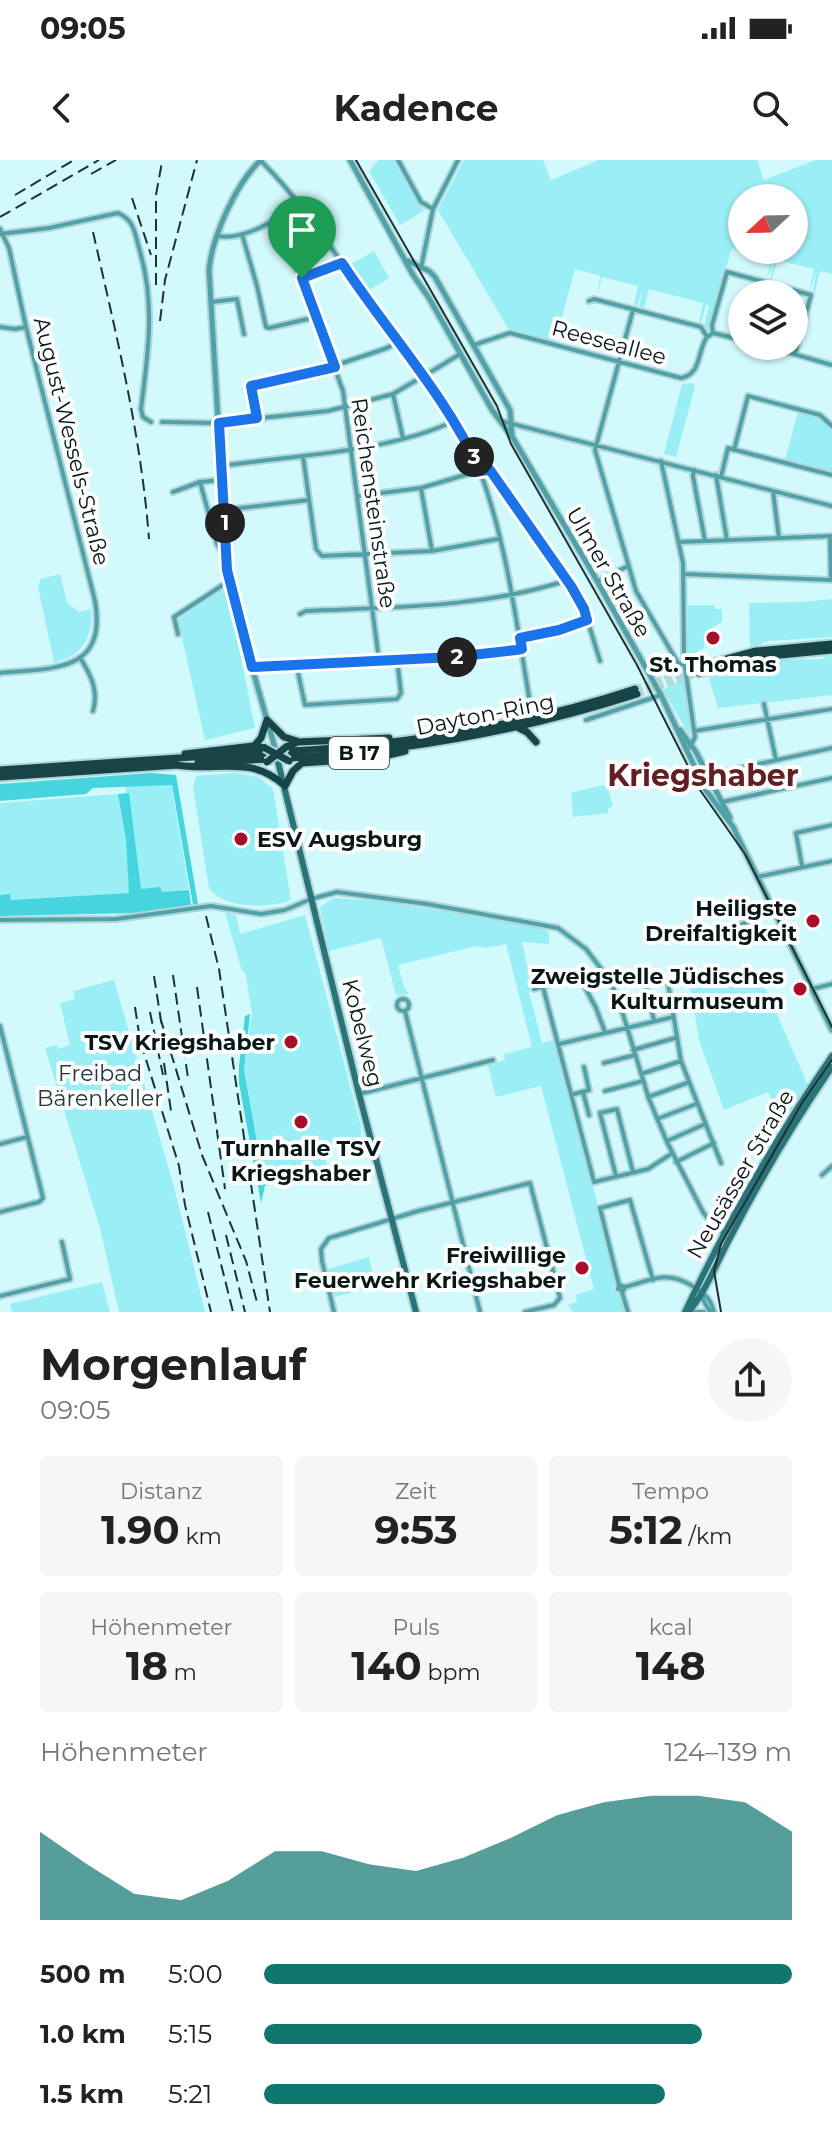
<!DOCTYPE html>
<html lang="de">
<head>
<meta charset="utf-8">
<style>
  :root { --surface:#fff; --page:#f6f6f6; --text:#222; --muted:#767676; --accent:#0f766e }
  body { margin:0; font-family:Montserrat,sans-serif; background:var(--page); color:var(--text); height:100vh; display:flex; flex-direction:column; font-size:30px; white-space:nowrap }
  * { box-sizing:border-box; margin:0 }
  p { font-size:26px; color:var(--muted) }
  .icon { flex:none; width:44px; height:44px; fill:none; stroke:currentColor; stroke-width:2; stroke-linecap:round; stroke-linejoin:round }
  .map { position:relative; height:1152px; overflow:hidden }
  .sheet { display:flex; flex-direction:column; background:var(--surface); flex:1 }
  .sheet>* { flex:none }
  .needle { width:52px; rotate:248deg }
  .tools { position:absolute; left:728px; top:24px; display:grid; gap:16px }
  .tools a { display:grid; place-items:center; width:80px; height:80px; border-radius:50%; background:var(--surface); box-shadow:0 2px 6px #0004; font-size:40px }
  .pin { position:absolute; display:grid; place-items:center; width:68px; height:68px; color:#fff; margin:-82px -34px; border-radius:50% 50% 50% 0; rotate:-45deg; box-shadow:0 0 8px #0007 }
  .pin .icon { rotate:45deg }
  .km { position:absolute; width:40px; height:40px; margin:-20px; border-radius:50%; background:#222; color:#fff; font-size:22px; line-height:40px; text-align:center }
  .round { display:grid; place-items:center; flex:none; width:84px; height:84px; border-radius:42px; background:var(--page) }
  .head { display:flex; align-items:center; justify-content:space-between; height:136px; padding:0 40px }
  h1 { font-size:44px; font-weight:700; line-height:60px }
  .metrics { display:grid; grid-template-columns:repeat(3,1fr); gap:12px; height:136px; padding:8px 40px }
  .metrics div { display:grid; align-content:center; border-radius:8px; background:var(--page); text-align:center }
  .metrics b { font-size:40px; font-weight:700 }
  .metrics small { font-size:22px; font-weight:400 }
  .metrics p { font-size:22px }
  .chart { height:224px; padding:16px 40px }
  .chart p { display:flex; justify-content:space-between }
  .chart svg { width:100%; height:144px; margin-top:8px; fill:var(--accent); opacity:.7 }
  ul { padding:0 40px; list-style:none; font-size:26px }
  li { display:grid; grid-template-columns:128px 96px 1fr; align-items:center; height:60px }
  li i { height:20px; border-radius:10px; background:var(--accent) }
  .status { display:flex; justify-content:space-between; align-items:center; height:56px; padding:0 40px; background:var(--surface); direction:ltr }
  .status svg { height:22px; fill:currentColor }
  header { display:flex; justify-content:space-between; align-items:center; height:104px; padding:0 40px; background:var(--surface); font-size:36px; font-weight:700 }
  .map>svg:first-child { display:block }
</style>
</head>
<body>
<div class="status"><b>09:05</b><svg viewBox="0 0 49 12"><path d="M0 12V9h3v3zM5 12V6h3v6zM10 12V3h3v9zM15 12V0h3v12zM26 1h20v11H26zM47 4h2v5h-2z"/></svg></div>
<header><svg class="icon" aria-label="back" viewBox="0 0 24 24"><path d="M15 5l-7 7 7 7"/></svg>Kadence<svg class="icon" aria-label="search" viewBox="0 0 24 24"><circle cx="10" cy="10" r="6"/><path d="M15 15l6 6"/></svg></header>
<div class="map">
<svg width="832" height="1152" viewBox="0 0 832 1152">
  <rect width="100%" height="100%" fill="#d2f9fc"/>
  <path fill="#99eff5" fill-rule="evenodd" d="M379,0H395L424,51L400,65L369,11Z
    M464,0H543L551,20L599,0H757L764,20L816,0H832V114L820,111L815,132L813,131L817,110L809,133L814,109L778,100L770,123L774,99L767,119L771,98L732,88L708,171L704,166L709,145H706L701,163L699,162L703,143L649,129L644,148L639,146L643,128L637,146L634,145L638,126L602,117L597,135L600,116L575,109L555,182L508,168L438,50ZM742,38H794V90H742Z
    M374,91L389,118L369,130L351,104Z
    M682,224L692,223L695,226L676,297L664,294Z
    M798,252L819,257L832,270V312L785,300Z
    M60,414L67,443L79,452L91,449C94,476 82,497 54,502L38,427L41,419Z
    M222,429L228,434L241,486L239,488L255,568L205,580L178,460Z
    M832,439V477L769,481L750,488L749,443L804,442Z
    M688,445H715V449H722V462L705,472L704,488L687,498Z
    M825,496H832V535L718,548L708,515L763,500L823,499Z
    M681,516H683L692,572L688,573L663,530L680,520Z
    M237,613L258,617L273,629L291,740C269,749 223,749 209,728L193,627L196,616Z
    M171,623L189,729L141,737L125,625Z
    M603,625L608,629L613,645L608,649V653L573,657L571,633Z
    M118,634L126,680L130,733L11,740L10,735H0V643Z
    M333,738L378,741L532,765L549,772V784L522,782L532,828L529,832L542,883L555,880L599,1049L597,1050L615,1121L613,1129L620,1136L624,1152H573L568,1145L577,1142L576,1135L594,1129L541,926L496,937L488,905L505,900L504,894L532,887L506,784L487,788L476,786L398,805L404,827L409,834L396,835L381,778L329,791L320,747Z
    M225,752L236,755L240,774L305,755L361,967V976L359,978L323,990L329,1013L265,1026L244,910L252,852L245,812L242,811Z
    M114,820L174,1027L205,1152H119L100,1068L45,888L57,885L58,889L70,885L60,843L75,839L73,831Z
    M763,823L808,925L783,963L768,932L724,950L699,880L690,825L757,826Z
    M369,1097L376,1126L335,1137L328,1109Z
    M102,1122L110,1152H12L10,1144Z"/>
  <path fill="#46d5de" d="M151,613L176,615L198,744L193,745L172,625L93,628L86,634L0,641V624Z
    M129,633L141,729L160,727L162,732L189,730L191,745L136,753L0,756V735L10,734L11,740L129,733L126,680L118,634Z
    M250,854L244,910L265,1026L261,1043L239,923V906L245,856Z"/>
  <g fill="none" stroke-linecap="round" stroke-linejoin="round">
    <path stroke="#b4d7da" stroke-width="7" stroke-dasharray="7 3.5" stroke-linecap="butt" d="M635,529L697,507
      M637,534L699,513"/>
    <defs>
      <path id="minor" d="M260,0C305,44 338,99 374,149C410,199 460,253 480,311C508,387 517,469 531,548L536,549
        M398,0L421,42L433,49
        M272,61L302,118L343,231L379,500
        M0,69L9,88L26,167L95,441C108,513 52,508 0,513
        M0,74L49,68L118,53C134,60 135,73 139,88C156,144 148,193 141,249L143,257L151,262
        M242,74L257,126L266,167L269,168L316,157
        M218,76C245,81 278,58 300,45
        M421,108L433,49L458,0
        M302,118L342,103
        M765,134L768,123L811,135L795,194
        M589,141L594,139L701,167L707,177
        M211,142L237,139L244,174
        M633,150L595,290L636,431L678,503L684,505
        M0,167L15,169L26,167
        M713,173L712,165L727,112L768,123
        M474,185L510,173L681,218C702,214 697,191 707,177L713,173L742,180
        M766,186L832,205
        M434,210L460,194
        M393,234L403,278
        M257,256L251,226L316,212L387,188L397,182
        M501,261L832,346
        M162,262L213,263L328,251L393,234L432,211
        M734,290L748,236L820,255L832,266
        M303,296L316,389L322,396L432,391L498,379
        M661,301L683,403L684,500L695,577L690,587
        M221,306C295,295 386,293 454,261
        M694,310L693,316L705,381
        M716,315L727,380
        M721,317L728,288L832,315
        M200,322L217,384L222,392H226
        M421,328L432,391
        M773,331L779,378
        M173,332L200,322L222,320
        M358,336L421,328L485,309L490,310L571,426L584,449L600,501
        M224,350L309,340
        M830,376L831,420
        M679,382L832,376
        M684,414L832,420
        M598,421L628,406
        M300,454L306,451C394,447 483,448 568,420
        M178,474L174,457L229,421
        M520,478L559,470L587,460
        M81,499C91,516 99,531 93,551
        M296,503L305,545L397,539L401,533L397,499
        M252,507L454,497L522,489
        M764,544L776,600
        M586,560L661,535
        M694,571L832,549
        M708,615L832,588
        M722,642L832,618
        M802,706L796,673L832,665
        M757,717L832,701
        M0,760L116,759L211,746L261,754L285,750L311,739L337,732L427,744L558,768L586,789L608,818L618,838L649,939L667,982L703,1052L712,1064L724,1074
        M654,777L735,767L774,751
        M644,820L654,860
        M611,824L644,820L668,823L681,901L721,1003
        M543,827L594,1022L648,1009L671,994
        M534,829L575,818L581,820L596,848L605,872
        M812,829L832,824
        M397 845a6 6 0 1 1 12 0a6 6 0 1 1-12 0Z
        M405,851L480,1152
        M0,866L43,1038L39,1042L0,1052
        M559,884L673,857
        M633,890L675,878
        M604,903L635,895
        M641,914L681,901
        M605,931L643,921
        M583,932L589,955
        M359,934L493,900
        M571,935L589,930L584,907
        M648,937L687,923
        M657,959L696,944
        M667,981L705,964
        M0,984L27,977
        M676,1002L714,983
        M822,1015L832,1006
        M616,1016L600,953L617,949L633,1012
        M619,1125L618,1129L623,1131L625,1127L619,1125L600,1048L630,1040L653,1120
        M625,1127C654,1119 667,1110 694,1127C706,1135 710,1138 714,1152
        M622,1132L628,1152
        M700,1134L710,1152
        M0,1136L70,1119L62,1082
        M334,1152L322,1101L321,1089L329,1078L418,1051L530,1023L560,1138L554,1145L525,1152
        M694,1152H704"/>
      <path id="tertiary" d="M261,0C236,23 212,77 209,110L227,410L231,434L275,588
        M350,0L413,115L429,138L492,250L513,278L592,412L661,535L705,629L734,668
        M408,101L429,111L435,117L510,250L512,274
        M680,570L696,592L730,658
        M733,667L832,870"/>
      <path id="secondary" d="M278,602L359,934L416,1152
        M685,1152C727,1063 776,978 832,896
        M689,1152C707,1129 717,1102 731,1076C761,1018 795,961 832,907"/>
      <path id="trunk" d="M697,507L756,491L832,484
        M699,513L758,497L832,490
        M267,560L284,577L297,581
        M519,568L527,572L536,582
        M254,586L261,578L267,560
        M286,587L298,582L389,578
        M291,591C408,584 523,566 635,529
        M185,594L253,586L265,588
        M290,598C409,591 523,571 637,534
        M198,603L268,599
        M176,605C219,612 250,594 285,626L293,611L302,603L376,598L405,591
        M0,610L266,592
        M0,617L178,605"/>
    </defs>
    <use href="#minor" stroke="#b2d5d8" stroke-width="8"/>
    <use href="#tertiary" stroke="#b2d5d8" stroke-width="9"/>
    <use href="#secondary" stroke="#b2d5d8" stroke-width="10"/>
    <use href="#trunk" stroke="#b2d5d8" stroke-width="11"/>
    <use href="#minor" stroke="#50a2a8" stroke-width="4"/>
    <use href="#tertiary" stroke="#50a2a8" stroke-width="5"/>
    <use href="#secondary" stroke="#287479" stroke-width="6"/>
    <use href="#trunk" stroke="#164447" stroke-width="7"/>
    <path stroke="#203132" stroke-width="2" d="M356,0L497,246L511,284L637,505L700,630L745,694L832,867
      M721,1152L714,1111L721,1084L802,943L832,900"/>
    <path stroke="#203132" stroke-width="2" stroke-dasharray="12 6" stroke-linecap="butt" d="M91,14L116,0
      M15,35L74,0
      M132,38L151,95
      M0,57L99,0
      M93,72C116,174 141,274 149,379
      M156,125V35L162,2
      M160,161L165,120L197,0
      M206,756L219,809L270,1152
      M173,815L188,918
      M154,816L162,867
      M197,827L225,1029
      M135,847L140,880L179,1006L185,1045L211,1152
      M150,852L163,915
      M160,857L202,995L246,1101L258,1146
      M164,903L171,951
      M208,1052L233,1152
      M226,1075L245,1152"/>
    <defs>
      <path id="trunk-bridge" d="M265,588L289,601
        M267,602L286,587"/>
    </defs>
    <use href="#trunk-bridge" stroke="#b2d5d8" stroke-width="11" stroke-linecap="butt"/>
    <use href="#trunk-bridge" stroke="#164447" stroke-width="7"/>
  </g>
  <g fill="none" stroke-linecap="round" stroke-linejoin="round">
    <defs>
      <path id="route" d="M342,103C387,172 446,235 480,311L490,310L571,426L584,449L587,460L559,470L520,478L522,489L516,490L454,497L252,507L227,410L219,263L257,258L251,226L335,207L302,118Z"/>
    </defs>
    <use href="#route" stroke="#fff" stroke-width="16"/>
    <use href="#route" stroke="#1a73e8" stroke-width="10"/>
  </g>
  <g fill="#a70e27" stroke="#fdfdfd" stroke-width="3">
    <circle cx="713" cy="478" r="8"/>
    <circle cx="241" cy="679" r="8"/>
    <circle cx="813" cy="761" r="8"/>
    <circle cx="800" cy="829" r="8"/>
    <circle cx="291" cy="882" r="8"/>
    <circle cx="301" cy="962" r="8"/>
    <circle cx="582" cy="1108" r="8"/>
  </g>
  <g text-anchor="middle" stroke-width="8" stroke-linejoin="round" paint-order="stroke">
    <rect fill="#fdfdfd" stroke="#525c5d" stroke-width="2" x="329" y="577" width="60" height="32" rx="6"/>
    <g font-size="20" font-weight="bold" fill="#091718">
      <text x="359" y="600">B 17</text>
    </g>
    <g font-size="22" fill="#091718" stroke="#fdfdfd">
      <text transform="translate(609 182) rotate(15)" y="8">Reeseallee</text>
      <text transform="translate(72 281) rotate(76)" y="8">August-Wessels-Straße</text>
      <text transform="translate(374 343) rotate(82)" y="8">Reichensteinstraße</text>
      <text transform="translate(609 412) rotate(60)" y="8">Ulmer Straße</text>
      <text transform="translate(485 554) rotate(-11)" y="8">Dayton-Ring</text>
      <text transform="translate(363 873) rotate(76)" y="8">Kobelweg</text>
      <text transform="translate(740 1014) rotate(-60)" y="8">Neusässer Straße</text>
    </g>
    <g font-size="22" font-weight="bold" fill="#091718" stroke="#fdfdfd" text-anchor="end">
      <text x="713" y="512" text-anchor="middle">St. Thomas</text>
      <text x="257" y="687" text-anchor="start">ESV Augsburg</text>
      <text x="797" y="756">Heiligste<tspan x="797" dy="25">Dreifaltigkeit</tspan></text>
      <text x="784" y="824">Zweigstelle Jüdisches<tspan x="784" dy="25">Kulturmuseum</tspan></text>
      <text x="275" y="890">TSV Kriegshaber</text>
      <text x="301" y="996" text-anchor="middle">Turnhalle TSV<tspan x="301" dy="25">Kriegshaber</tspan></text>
      <text x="566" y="1103">Freiwillige<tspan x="566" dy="25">Feuerwehr Kriegshaber</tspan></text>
    </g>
    <g font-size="22" fill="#21393a" stroke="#fdfdfd">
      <text x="100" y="921">Freibad<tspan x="100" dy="25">Bärenkeller</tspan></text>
    </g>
    <g font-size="30" font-weight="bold" fill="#631e21" stroke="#fdfdfd">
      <text x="703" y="626">Kriegshaber</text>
    </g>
  </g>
</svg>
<div class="tools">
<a><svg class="needle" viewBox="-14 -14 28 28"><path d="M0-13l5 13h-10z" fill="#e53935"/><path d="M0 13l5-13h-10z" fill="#767676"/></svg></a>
<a><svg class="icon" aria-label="layers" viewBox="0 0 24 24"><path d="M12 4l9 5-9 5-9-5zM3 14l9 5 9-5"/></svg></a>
</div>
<div class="pin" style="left:302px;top:118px;background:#1e9e55"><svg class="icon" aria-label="arrive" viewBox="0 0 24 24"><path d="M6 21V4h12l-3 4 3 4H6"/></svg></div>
<b class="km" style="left:225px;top:363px">1</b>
<b class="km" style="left:457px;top:497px">2</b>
<b class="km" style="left:474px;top:297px">3</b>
</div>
<section class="sheet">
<div class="head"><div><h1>Morgenlauf</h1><p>09:05</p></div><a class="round"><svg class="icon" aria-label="share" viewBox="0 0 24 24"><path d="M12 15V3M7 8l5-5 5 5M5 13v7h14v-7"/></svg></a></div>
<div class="metrics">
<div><p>Distanz</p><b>1.90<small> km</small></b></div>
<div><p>Zeit</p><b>9:53</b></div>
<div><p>Tempo</p><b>5:12<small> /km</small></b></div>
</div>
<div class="metrics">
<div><p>Höhenmeter</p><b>18<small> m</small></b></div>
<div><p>Puls</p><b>140<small> bpm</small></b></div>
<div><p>kcal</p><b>148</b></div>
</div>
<div class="chart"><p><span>Höhenmeter</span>124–139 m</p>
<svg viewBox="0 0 160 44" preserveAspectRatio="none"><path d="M0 44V17L10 27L20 36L30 38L40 32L50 23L60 23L70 27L80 29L90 25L100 19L110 12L120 8L130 6L140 6L150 8L160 17V44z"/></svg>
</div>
<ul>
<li><b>500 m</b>5:00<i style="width:100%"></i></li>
<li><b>1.0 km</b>5:15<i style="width:83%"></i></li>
<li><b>1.5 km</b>5:21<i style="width:76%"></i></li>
</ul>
</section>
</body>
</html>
